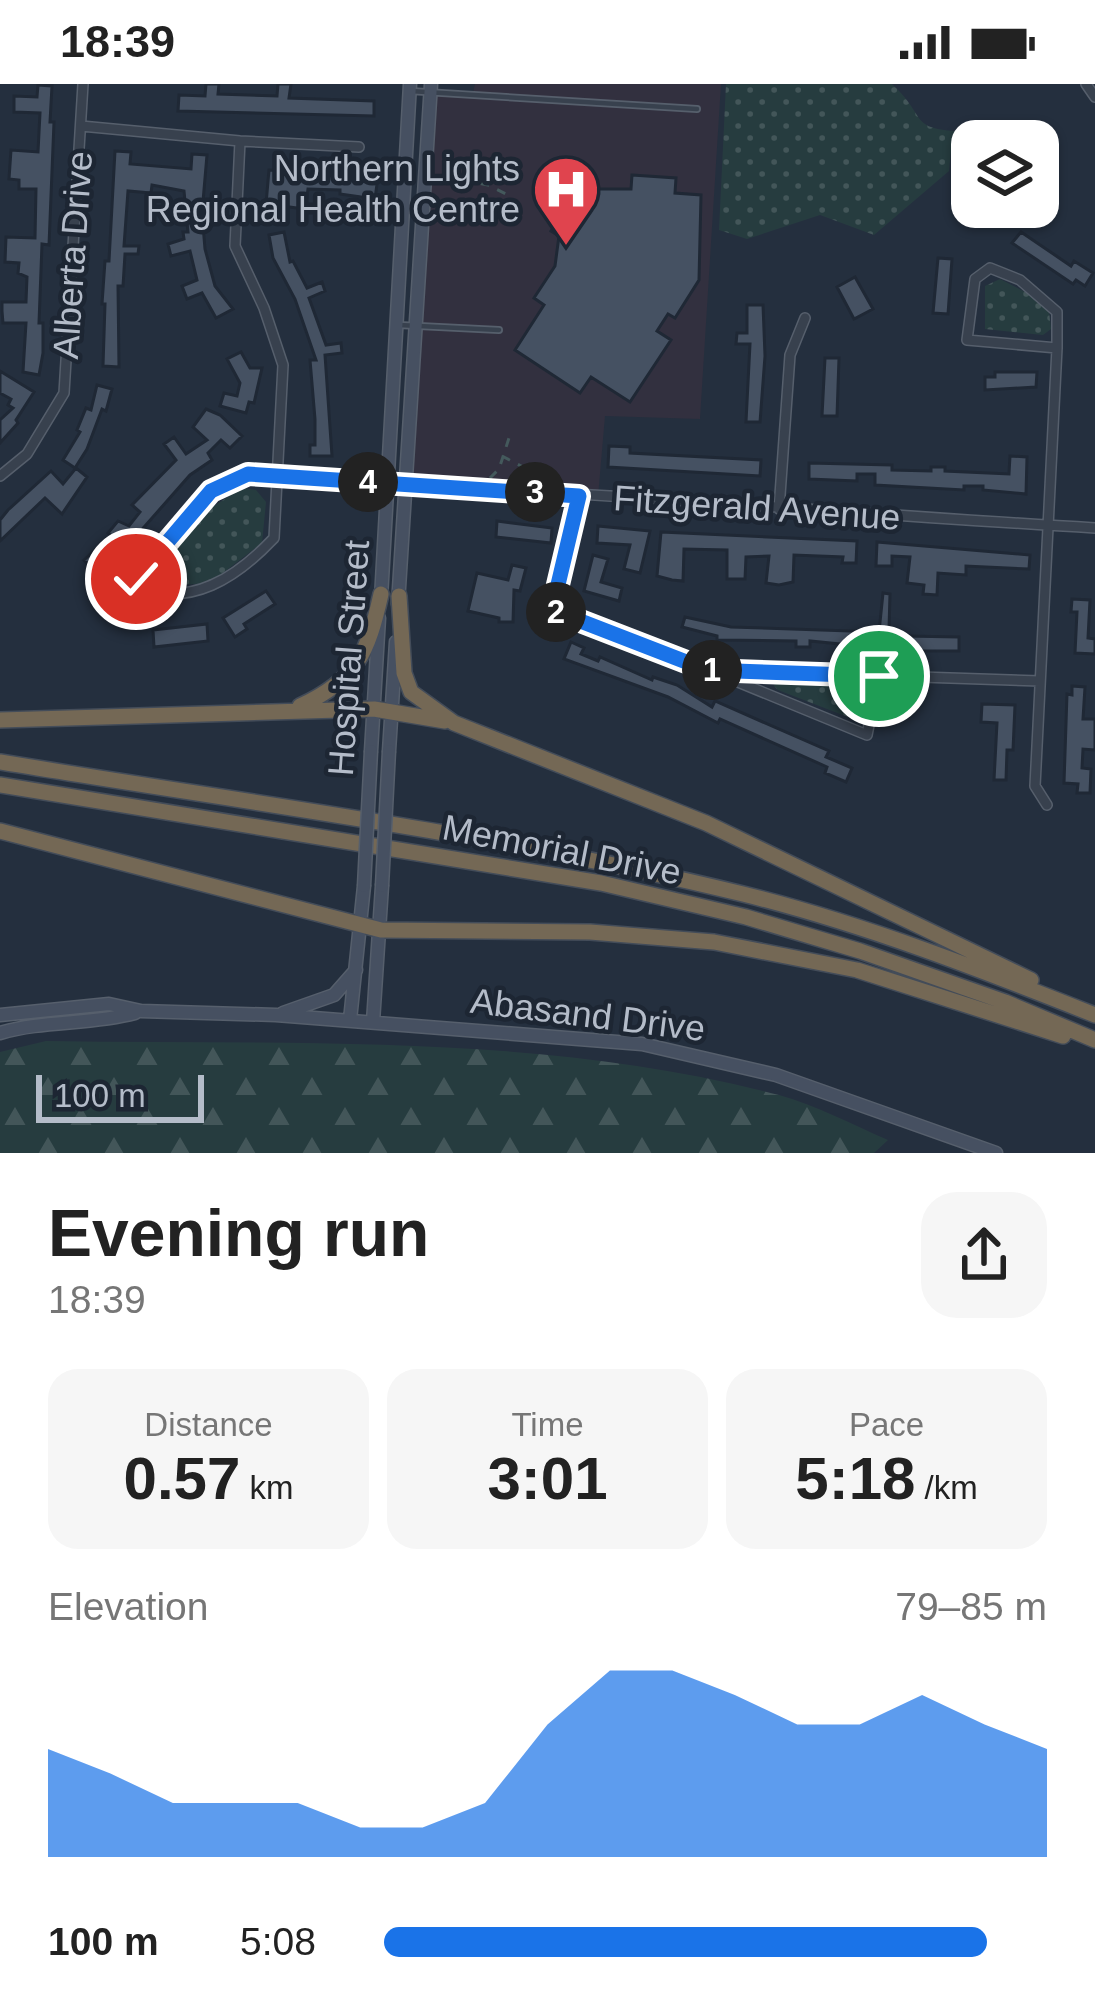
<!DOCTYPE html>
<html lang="en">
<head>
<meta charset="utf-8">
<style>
  :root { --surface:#fff; --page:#f6f6f6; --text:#222; --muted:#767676; --accent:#1a73e8 }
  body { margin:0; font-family:Arial,sans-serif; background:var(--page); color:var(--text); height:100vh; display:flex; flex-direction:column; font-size:45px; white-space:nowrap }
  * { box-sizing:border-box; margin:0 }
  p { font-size:39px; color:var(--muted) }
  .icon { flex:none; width:66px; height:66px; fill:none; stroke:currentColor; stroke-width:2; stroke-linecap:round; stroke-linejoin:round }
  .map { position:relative; height:1069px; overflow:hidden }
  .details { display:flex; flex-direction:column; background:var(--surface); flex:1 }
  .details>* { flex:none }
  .tools { position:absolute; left:951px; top:36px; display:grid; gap:24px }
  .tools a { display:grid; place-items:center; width:108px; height:108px; border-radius:24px; background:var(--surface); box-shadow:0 3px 9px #0004; font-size:60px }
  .scale { position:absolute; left:36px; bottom:30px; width:168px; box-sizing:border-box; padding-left:12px; border:6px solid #b4bcc9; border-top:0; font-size:33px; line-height:42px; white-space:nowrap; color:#b4bcc9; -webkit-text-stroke:9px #1d2633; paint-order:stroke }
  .pin { position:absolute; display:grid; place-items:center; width:102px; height:102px; color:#fff; margin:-51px; border:6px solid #fff; border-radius:50%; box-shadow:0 3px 12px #0007 }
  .km { position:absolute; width:60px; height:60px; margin:-30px; border-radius:50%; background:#222; color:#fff; font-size:33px; line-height:60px; text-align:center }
  .round { display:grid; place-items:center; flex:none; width:126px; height:126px; border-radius:36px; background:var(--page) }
  .head { display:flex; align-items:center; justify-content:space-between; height:204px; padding:0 48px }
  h1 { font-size:66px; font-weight:800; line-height:90px }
  .figures { display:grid; grid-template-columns:repeat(3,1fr); gap:18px; height:204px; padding:12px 48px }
  .figures div { display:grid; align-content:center; border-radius:30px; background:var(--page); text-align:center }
  .figures b { font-size:60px; font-weight:800 }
  .figures small { font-size:33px; font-weight:400 }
  .figures p { font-size:33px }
  .chart { height:336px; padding:24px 48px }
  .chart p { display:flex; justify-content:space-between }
  .chart svg { width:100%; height:216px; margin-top:12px; fill:var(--accent); opacity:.7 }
  ul { padding:0 48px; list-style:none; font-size:39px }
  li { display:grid; grid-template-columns:192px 144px 1fr; align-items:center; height:90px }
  li i { height:30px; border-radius:15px; background:var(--accent) }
  .status { display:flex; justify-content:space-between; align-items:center; height:84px; padding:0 60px; background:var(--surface); direction:ltr }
  .status svg { height:33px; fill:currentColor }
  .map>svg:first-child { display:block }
</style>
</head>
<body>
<div class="status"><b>18:39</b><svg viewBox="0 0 49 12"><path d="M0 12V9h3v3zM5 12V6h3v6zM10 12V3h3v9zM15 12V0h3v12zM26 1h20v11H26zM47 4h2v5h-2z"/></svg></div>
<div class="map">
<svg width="1095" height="1069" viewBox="0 0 1095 1069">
  <defs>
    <pattern id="grass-dots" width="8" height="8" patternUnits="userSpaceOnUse" patternTransform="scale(3)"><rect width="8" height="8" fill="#263c3f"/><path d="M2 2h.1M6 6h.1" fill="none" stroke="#435659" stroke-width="1.8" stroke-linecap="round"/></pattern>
    <pattern id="forest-firs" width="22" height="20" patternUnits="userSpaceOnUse" patternTransform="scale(3)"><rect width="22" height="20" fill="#263c3f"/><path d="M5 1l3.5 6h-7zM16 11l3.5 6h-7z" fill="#435659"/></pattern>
  </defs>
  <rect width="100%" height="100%" fill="#242f3e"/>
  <path fill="#32303f" d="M475,0H721L700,335L605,332L598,413L409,401L431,6L473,9Z"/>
  <path fill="url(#grass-dots)" d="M726,0H892C930,35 905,46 971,48L951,66L949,87L874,151L820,131L747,155L719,146Z
    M1000,195L1029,210L1049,227L1051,245L1043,251L985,245V202Z
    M242,404L256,406L266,418L262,459L210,499L164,502L156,489L206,427Z
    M777,593L853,596L867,605L864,626L853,635L778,606L774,602Z"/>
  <path fill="url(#forest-firs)" d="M46,957C289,961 541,948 779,1011C816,1021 853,1041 888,1056L874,1069H0V968Z"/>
  <path fill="#455162" stroke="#1f2835" stroke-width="3" d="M206,0H219L218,10L277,12L278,0H291L289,14L374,17V32L178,27L179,11L205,12Z
    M38,1L52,2L50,38H54L49,161L42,160L39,239H43V269L39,291L23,288L26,239H3L2,227V218H26L27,193L18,189L19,179L5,178L6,153L35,154L36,105H19V96L9,95L11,66L38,68L40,29L14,28V12L37,13Z
    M115,67L131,68L130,80L191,85L192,70L207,71L202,129L205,165L215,202L233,225L216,234L202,209L187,215L182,202L197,196L190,167L171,172L168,160L184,155L183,148H188L184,107L152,101L151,109L128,107L124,162H139L138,170H125L123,202H118L119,283L103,282L105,220H102L105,177H109Z
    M269,86L333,91L377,100L375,115L340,110V106L308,105L305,125L266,120Z
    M632,91L676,94L675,109L701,111L699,196L675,234L668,230L657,247L671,256L630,318L591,293L580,309L515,266L544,221L534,214L555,182L559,152L551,147L583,98L594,105H631Z
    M284,148L290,178L293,177L307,204L322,198L325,207L309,214L326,261L341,259L342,269L325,271L332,372H310V361H315V335L310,276H316L295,215L273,174L269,151Z
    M1021,148L1071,182L1074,177L1093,189L1085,202L1076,196L1073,200L1012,159Z
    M938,174L952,175L948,230L933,229Z
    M855,193L873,225L854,235L837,203Z
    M747,221H763L765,272L760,338H746L750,260H736L737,249H747Z
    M241,268L250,284H262L254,319L249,318L246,329L220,322L224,309L237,312L240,299L227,275Z
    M825,274H839L837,332H822Z
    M0,287L34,308L16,336L18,339L0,359V336L13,324L8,321L11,315L0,309Z
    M995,288H1037L1036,303L985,306V293H995Z
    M97,301L112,305L106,327L102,325L87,365L75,384L63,376L80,348L77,346L86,324L91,326Z
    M206,325L220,331L242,352L230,364L221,356L208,369L212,376L190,391L100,493L84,476L95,466L99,471L114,454L108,449L118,437L129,442L140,428L132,421L176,376L164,360L174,353L186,370L207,356L193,343Z
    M609,362L630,363V369L761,376L760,392L608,383Z
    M1010,372L1027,373L1026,410L983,406V402H964V406L875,401V390H857V397L809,395V379L892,381V386L931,387V383H945V387L1009,390Z
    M76,384L87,393L62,430L45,414L0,457V436L8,426L51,387L63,400Z
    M497,437L552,444L551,459L496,453Z
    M598,442L650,447L640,489L624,485L630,461L597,459Z
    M661,448L857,457L856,479H842L843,473L794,471L793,498L779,501L766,499L769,472L746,473L745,495H727V466L684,465L683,497L672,496L657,492Z
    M877,458L1030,471L1029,485L966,482V491L938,489L937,511L923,510L924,501L907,499L910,473L892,472V482H876Z
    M593,471L608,475L601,498L622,504L619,517L584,507Z
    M512,481L526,484L520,507L514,506L513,538H499V534L468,527L477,489L508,496Z
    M266,507L275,520L244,540L247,545L235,553L223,534Z
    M883,509L890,510L889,545L905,552L959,553V567H909L810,557V563H796V557L717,556V552L682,543L685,533L731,543L879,548Z
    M1072,515L1090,516L1088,554L1095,555V570L1075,569L1077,528H1071Z
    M207,540L208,557L154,563L153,546Z
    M571,558L584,564L581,570L598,577L600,573L652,596L653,593L677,601L712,623L715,617L829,667L826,673L852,684L846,698L825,689L827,683L720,635L718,639L668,613L564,575Z
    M1072,602L1085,603L1083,635H1095V666L1083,665L1082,684L1091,685L1090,709H1077L1078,700L1064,699L1067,610L1072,611Z
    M982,620L1015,621L1013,666H1007L1006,696H994L997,639L981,638Z"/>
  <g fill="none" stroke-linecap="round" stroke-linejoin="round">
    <defs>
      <path id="lane" d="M410,7L697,25
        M399,241L499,246"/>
      <path id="street" d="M1086,0L1095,13
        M81,42L240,57L359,63
        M240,57L235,162L264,224L283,281L274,454C236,494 192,523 136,504V495C164,462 204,399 247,390C261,388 279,392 293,393C338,396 384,401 430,402C651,412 873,431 1095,444
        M0,392L27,370L64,309L83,0
        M579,412L552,527L707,586L1040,597
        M779,425L790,271L805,234
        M716,589L867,651L879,592
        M1047,721L1035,702L1057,264V228L1020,196L990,184L975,195L967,256L1057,264"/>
      <path id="secondary" d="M381,514L410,0
        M398,520L431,0
        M371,667L379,534
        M389,667L396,558
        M283,929L334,911L356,886
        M0,931L109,920L141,927L276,931L642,960L776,991L996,1069
        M350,936L364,802
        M373,938L382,802
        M0,949C44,936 90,941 135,929"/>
      <path id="highway" d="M399,512L404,589L411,608L454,639L706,739L1031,896
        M300,622C357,596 368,568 381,510
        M0,636L374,625L445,637
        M0,678C247,719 499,750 743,810C864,840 979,885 1095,931
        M0,701L601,799L746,833L860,867L1005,918L1095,956
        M0,747L381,846L590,848L714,858L857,886L1063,952"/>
    </defs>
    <use href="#lane" stroke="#565f6c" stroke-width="8"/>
    <use href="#street" stroke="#565f6c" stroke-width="12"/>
    <use href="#secondary" stroke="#565f6c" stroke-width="15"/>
    <use href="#highway" stroke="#434c59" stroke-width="18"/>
    <path stroke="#44595c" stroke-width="3" stroke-dasharray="9 9" stroke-linecap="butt" d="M445,93L488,101L510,112
      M502,372L534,389L567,398
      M490,394L499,385L509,354"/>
    <use href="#lane" stroke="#38414e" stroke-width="4.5"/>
    <use href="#street" stroke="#38414e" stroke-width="9"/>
    <use href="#secondary" stroke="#465061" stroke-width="12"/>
    <use href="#highway" stroke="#746855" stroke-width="15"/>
    <defs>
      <path id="secondary-bridge" d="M364,802L371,667
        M382,802L389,667"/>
    </defs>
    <use href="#secondary-bridge" stroke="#565f6c" stroke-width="15" stroke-linecap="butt"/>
    <use href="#secondary-bridge" stroke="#465061" stroke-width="12"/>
  </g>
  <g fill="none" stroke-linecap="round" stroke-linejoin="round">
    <defs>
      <path id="route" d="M136,495L211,407L248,390L579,412L552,526L707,586L879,592"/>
    </defs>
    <use href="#route" stroke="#fff" stroke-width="24"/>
    <use href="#route" stroke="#1a73e8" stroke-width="15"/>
  </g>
  <defs>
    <symbol id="hospital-pin" viewBox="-11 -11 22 30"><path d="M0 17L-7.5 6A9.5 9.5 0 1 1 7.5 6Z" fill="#e0444e" stroke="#1d2633"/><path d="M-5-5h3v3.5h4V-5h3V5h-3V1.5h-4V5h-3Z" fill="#fff"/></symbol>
  </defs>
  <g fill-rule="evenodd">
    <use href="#hospital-pin" x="528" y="67" width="76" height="104"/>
  </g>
  <g text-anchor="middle" stroke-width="9" stroke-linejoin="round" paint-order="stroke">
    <g font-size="36" fill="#b4bcc9" stroke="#1d2633" text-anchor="end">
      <text x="520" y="97">Northern Lights<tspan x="520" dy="41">Regional Health Centre</tspan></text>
    </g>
    <g font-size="36" fill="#b4bcc9" stroke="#1d2633">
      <text transform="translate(72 171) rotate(-86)" y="13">Alberta Drive</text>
      <text transform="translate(757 423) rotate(4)" y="13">Fitzgerald Avenue</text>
      <text transform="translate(348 574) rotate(-86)" y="13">Hospital Street</text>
      <text transform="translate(562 765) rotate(11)" y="13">Memorial Drive</text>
      <text transform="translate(588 930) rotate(7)" y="13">Abasand Drive</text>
    </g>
  </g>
</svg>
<div class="tools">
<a><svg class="icon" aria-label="layers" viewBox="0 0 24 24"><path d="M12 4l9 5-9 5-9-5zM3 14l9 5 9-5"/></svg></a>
</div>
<div class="scale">100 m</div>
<div class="pin" style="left:879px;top:592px;background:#1e9e55"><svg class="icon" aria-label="arrive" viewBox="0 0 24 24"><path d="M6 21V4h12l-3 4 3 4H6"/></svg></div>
<div class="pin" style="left:136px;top:495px;background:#d93025"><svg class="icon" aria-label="check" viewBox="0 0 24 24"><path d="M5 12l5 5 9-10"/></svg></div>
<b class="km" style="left:712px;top:586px">1</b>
<b class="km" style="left:556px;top:528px">2</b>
<b class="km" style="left:535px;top:408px">3</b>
<b class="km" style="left:368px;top:398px">4</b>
</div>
<section class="details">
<div class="head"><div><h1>Evening run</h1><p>18:39</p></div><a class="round"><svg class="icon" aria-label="share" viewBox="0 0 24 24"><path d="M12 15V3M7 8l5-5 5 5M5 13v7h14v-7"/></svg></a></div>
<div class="figures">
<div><p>Distance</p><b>0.57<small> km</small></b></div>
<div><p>Time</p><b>3:01</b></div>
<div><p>Pace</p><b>5:18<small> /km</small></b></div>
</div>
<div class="chart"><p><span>Elevation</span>79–85 m</p>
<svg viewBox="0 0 160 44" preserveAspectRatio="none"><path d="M0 44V22L10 27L20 33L30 33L40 33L50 38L60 38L70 33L80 17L90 6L100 6L110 11L120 17L130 17L140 11L150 17L160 22V44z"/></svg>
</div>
<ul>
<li><b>100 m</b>5:08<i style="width:91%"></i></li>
</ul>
</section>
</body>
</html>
